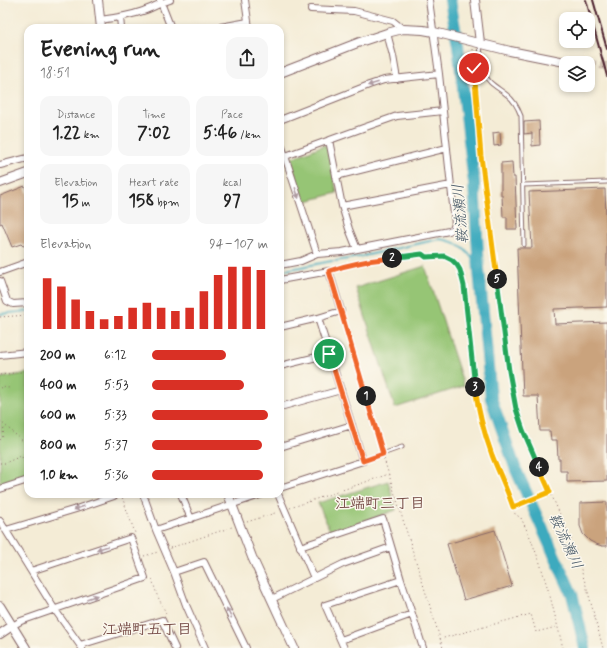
<!DOCTYPE html>
<html lang="en">
<head>
<meta charset="utf-8">
<style>
  :root { --surface:#fff; --page:#f6f6f6; --text:#222; --muted:#767676; --accent:#d93025 }
  body { margin:0; font-family:Mynerve,"Klee One",sans-serif; background:var(--page); color:var(--text); height:100vh; display:flex; flex-direction:column; font-size:15px; white-space:nowrap }
  * { box-sizing:border-box; margin:0 }
  p { font-size:13px; color:var(--muted) }
  .icon { flex:none; width:22px; height:22px; fill:none; stroke:currentColor; stroke-width:2; stroke-linecap:round; stroke-linejoin:round }
  .map { position:relative; flex:1; overflow:hidden }
  .panel { position:absolute; left:24px; top:24px; width:260px; height:474px; display:flex; flex-direction:column; background:var(--surface); border-radius:12px; box-shadow:0 2px 6px #0003 }
  .panel>* { flex:none }
  .controls { position:absolute; left:559px; top:12px; display:grid; gap:8px }
  .controls a { display:grid; place-items:center; width:36px; height:36px; border-radius:8px; background:var(--surface); box-shadow:0 2px 6px #0003; font-size:20px }
  .pin { position:absolute; display:grid; place-items:center; width:34px; height:34px; color:#fff; margin:-17px; border:2px solid #fff; border-radius:50%; box-shadow:0 1px 4px #0007 }
  .km { position:absolute; width:20px; height:20px; margin:-10px; border-radius:50%; background:#222; color:#fff; font-size:11px; line-height:20px; text-align:center }
  .round { display:grid; place-items:center; flex:none; width:42px; height:42px; border-radius:12px; background:var(--page) }
  .head { display:flex; align-items:center; justify-content:space-between; height:68px; padding:0 16px }
  h1 { font-size:22px; font-weight:800; line-height:30px }
  .stats { display:grid; grid-template-columns:repeat(3,1fr); gap:6px; height:68px; padding:4px 16px }
  .stats div { display:grid; align-content:center; border-radius:10px; background:var(--page); text-align:center }
  .stats b { font-size:17px; font-weight:800 }
  .stats small { font-size:11px; font-weight:400 }
  .stats p { font-size:11px }
  .chart { height:112px; padding:8px 16px }
  .chart p { display:flex; justify-content:space-between }
  .chart svg { width:100%; height:72px; margin-top:4px; stroke:var(--accent); stroke-width:6 }
  ul { padding:0 16px; list-style:none; font-size:13px }
  li { display:grid; grid-template-columns:64px 48px 1fr; align-items:center; height:30px }
  li i { height:10px; border-radius:5px; background:var(--accent) }
  .map>svg:first-child { display:block }
</style>
</head>
<body>
<div class="map">
<svg width="607" height="648" viewBox="0 0 607 648">
  <rect width="100%" height="100%" fill="#fbf7ec"/>
  <filter id="ink" filterUnits="userSpaceOnUse"><feTurbulence type="fractalNoise" baseFrequency=".025" numOctaves="2"/><feDisplacementMap in="SourceGraphic" scale="8" xChannelSelector="R" yChannelSelector="G"/><feConvolveMatrix kernelMatrix="1 2 1 2 8 2 1 2 1" color-interpolation-filters="sRGB"/></filter>
  <filter id="wash" filterUnits="userSpaceOnUse"><feTurbulence type="fractalNoise" baseFrequency=".012" numOctaves="4" result="noise"/><feDisplacementMap in="SourceGraphic" scale="16" xChannelSelector="R" yChannelSelector="G"/><feGaussianBlur stdDeviation="0.9" result="paint"/><feColorMatrix in="noise" values="0 0 0 0 0 0 0 0 0 0 0 0 0 0 0 0 0 1.4 0 .05"/><feComposite in="paint" operator="in"/></filter>
  <g filter="url(#wash)">
    <rect width="100%" height="100%" fill="#f4ecd6"/>
    <path fill="#96c574" stroke="#707250" d="M324,145L328,147L337,193L303,202L291,162L292,158Z
      M425,266L464,386L395,408L356,288Z
      M28,373V476L0,485V378Z
      M388,481L396,510L331,533L318,503Z"/>
    <g fill="none" stroke-linecap="round" stroke-linejoin="round">
      <path stroke="#3eaabe" stroke-width="2" d="M280,271L332,261H336L359,257L439,239C460,241 470,252 479,270
        M0,314L28,311"/>
      <path stroke="#3eaabe" stroke-width="12" d="M450,0L458,45L474,183L479,270L491,398L516,470L572,594L585,648"/>
    </g>
    <g id="blocks">
      <path fill="#caa37d" d="M539,121L540,145L532,146V133L524,134V122Z
        M500,132L501,145L494,146L493,133Z
        M512,162L513,177H515L517,229H507V217H503L502,195H501V163Z
        M25,186L28,194V244L23,246L21,244L12,247L2,223L0,224V196Z
        M605,189L607,244V307L554,309L555,324L607,322V481L567,482V471H560V459H558L557,440H551L550,431H540L538,396H523L517,248H532L529,192Z
        M607,502V546H602L596,544L590,541L583,534L580,526V503Z
        M495,530L512,586L464,600L447,544Z"/>
    </g>
  </g>
  <g filter="url(#ink)">
    <use href="#blocks" fill-opacity="0" stroke="#866767" stroke-width="1"/>
    <g fill="none" stroke-linecap="round" stroke-linejoin="round">
      <path stroke="#d2c3b4" stroke-width="8" stroke-dasharray="8 4" stroke-linecap="butt" d="M588,64L607,66"/>
      <defs>
        <path id="service" d="M480,45C481,54 481,65 484,73C488,84 499,88 507,95C514,100 518,108 521,116L524,245
          M523,185L607,182
          M363,461L402,447"/>
        <path id="minor" d="M160,0L171,28
          M245,0L249,28
          M311,9L354,11L393,21L403,29
          M120,17L121,28
          M100,20C115,18 129,16 143,11C152,8 160,3 170,0
          M215,28L248,22
          M387,33L393,56L397,79
          M280,120L369,85L384,80L439,74
          M329,140L342,206L451,185
          M280,141L317,254
          M280,158L363,128L397,116L443,111
          M0,165L28,158
          M336,176L447,148
          M342,206L349,229L357,249
          M280,265L301,261L317,254L342,252L449,231L453,229L455,224L439,74L429,0
          M0,272L28,262
          M280,280L329,271L341,311L318,318L280,327
          M0,281L7,301L13,304L28,303
          M0,355L28,352
          M280,366L329,354
          M280,407L341,390
          M280,447L352,425
          M280,488L363,461L318,318
          M0,489L28,480
          M143,494L156,530L174,572L186,605L205,648
          M181,494L191,519
          M278,494L314,578
          M0,521L55,610L82,648
          M6,530L76,509L114,496L113,494
          M156,530L263,494
          M300,547L383,519L401,580L423,648
          M174,572L204,562L246,648
          M272,599L343,564L391,547
          M12,626L21,621L145,578L131,538L31,571
          M341,640L412,614
          M80,645L162,620L175,648
          M344,648L325,605L401,580"/>
        <path id="tertiary" d="M98,0L101,28
          M475,0L480,43
          M280,73L360,42L387,33L403,29L423,30L434,32L510,51L570,63
          M0,183L28,173
          M228,494L252,557L294,648
          M0,606L26,648
          M0,634L12,626"/>
      </defs>
      <use href="#service" stroke="#866767" stroke-width="5"/>
      <use href="#minor" stroke="#866767" stroke-width="8"/>
      <use href="#tertiary" stroke="#866767" stroke-width="10"/>
      <path stroke="#866767" stroke-width="1" stroke-dasharray="1 3" stroke-linecap="butt" d="M473,49L481,156L509,371L516,409L523,430L573,544L588,592L603,648
        M487,203L490,205L492,219L490,225
        M335,269L378,260L422,254L426,257L444,256L452,260L460,270L463,286L475,389L478,406L492,455L507,488L515,514L521,518L530,537L540,563L550,596L563,648
        M0,317L28,315
        M343,317L381,449
        M0,375L28,371
        M0,388L2,387L9,388
        M0,421L24,442L28,444
        M0,440L3,436L4,425
        M22,457L28,471
        M384,459L443,648
        M0,463H5L28,453
        M121,494L135,533
        M513,507L549,492
        M290,508L389,474
        M247,522L278,512
        M170,548L232,527
        M144,556L158,552
        M152,579L157,595L167,615
        M440,639L531,614L536,632L557,627"/>
      <use href="#service" stroke="#fff" stroke-width="3"/>
      <use href="#minor" stroke="#fff" stroke-width="6"/>
      <use href="#tertiary" stroke="#fff" stroke-width="8"/>
      <path stroke="#4a1f2b" stroke-width="2" d="M586,0L607,76
        M593,0L607,49"/>
    </g>
    <defs><path id="oneway-solid" d="M-6-.8H1V-3.2L6.5 0L1 3.2V.8H-6Z"/></defs>
    <g fill="#ae9aa0">
      <use href="#oneway-solid" transform="translate(373 84) rotate(162)"/>
      <use href="#oneway-solid" transform="translate(297 193) rotate(72)"/>
      <use href="#oneway-solid" transform="translate(79 508) rotate(161)"/>
      <use href="#oneway-solid" transform="translate(102 548) rotate(162)"/>
      <use href="#oneway-solid" transform="translate(92 597) rotate(-19)"/>
      <use href="#oneway-solid" transform="translate(229 613) rotate(-116)"/>
    </g>
  </g>
  <g fill="none" stroke-linecap="round" stroke-linejoin="round" filter="url(#ink)">
    <defs>
      <path id="split-1" d="M329,354L363,461L383,454L366,396"/>
      <path id="split-2" d="M366,396L329,271C349,264 371,260 392,258"/>
      <path id="split-3" d="M392,258L422,254L426,257L444,256L452,260L457,265L460,270L464,286L475,387"/>
      <path id="split-4" d="M475,387C478,410 484,433 492,455C499,473 507,489 513,507L550,492L539,467"/>
      <path id="split-5" d="M497,279L509,371L516,409L523,430L539,467"/>
      <path id="split-6" d="M474,68L481,156L497,279"/>
    </defs>
    <use href="#split-1" stroke="#fff" stroke-width="8"/>
    <use href="#split-2" stroke="#fff" stroke-width="8"/>
    <use href="#split-3" stroke="#fff" stroke-width="8"/>
    <use href="#split-4" stroke="#fff" stroke-width="8"/>
    <use href="#split-5" stroke="#fff" stroke-width="8"/>
    <use href="#split-6" stroke="#fff" stroke-width="8"/>
    <use href="#split-1" stroke="#f0652b" stroke-width="5"/>
    <use href="#split-2" stroke="#f0652b" stroke-width="5"/>
    <use href="#split-3" stroke="#22a559" stroke-width="5"/>
    <use href="#split-4" stroke="#f5b400" stroke-width="5"/>
    <use href="#split-5" stroke="#22a559" stroke-width="5"/>
    <use href="#split-6" stroke="#f5b400" stroke-width="5"/>
  </g>
  <g text-anchor="middle" stroke-width="3" stroke-linejoin="round" paint-order="stroke">
    <g font-size="15" font-style="italic" fill="#455766" stroke="#fbf7ec">
      <text transform="translate(460 214) rotate(-95)" y="5">鞍流瀬川</text>
      <text transform="translate(566 541) rotate(65)" y="5">鞍流瀬川</text>
    </g>
    <g font-size="15" font-weight="bold" fill="#774d48" stroke="#fbf7ec">
      <text x="380" y="508">江端町三丁目</text>
      <text x="147" y="634">江端町五丁目</text>
    </g>
  </g>
</svg>
<div class="controls">
<a><svg class="icon" aria-label="locate" viewBox="0 0 24 24"><circle cx="12" cy="12" r="6"/><path d="M12 2v4M12 18v4M2 12h4M18 12h4"/></svg></a>
<a><svg class="icon" aria-label="layers" viewBox="0 0 24 24"><path d="M12 4l9 5-9 5-9-5zM3 14l9 5 9-5"/></svg></a>
</div>
<div class="pin" style="left:329px;top:354px;background:#1e9e55"><svg class="icon" aria-label="arrive" viewBox="0 0 24 24"><path d="M6 21V4h12l-3 4 3 4H6"/></svg></div>
<div class="pin" style="left:474px;top:68px;background:#d93025"><svg class="icon" aria-label="check" viewBox="0 0 24 24"><path d="M5 12l5 5 9-10"/></svg></div>
<b class="km" style="left:366px;top:396px">1</b>
<b class="km" style="left:392px;top:258px">2</b>
<b class="km" style="left:475px;top:387px">3</b>
<b class="km" style="left:539px;top:467px">4</b>
<b class="km" style="left:497px;top:279px">5</b>
<section class="panel">
<div class="head"><div><h1>Evening run</h1><p>18:51</p></div><a class="round"><svg class="icon" aria-label="share" viewBox="0 0 24 24"><path d="M12 15V3M7 8l5-5 5 5M5 13v7h14v-7"/></svg></a></div>
<div class="stats">
<div><p>Distance</p><b>1.22<small> km</small></b></div>
<div><p>Time</p><b>7:02</b></div>
<div><p>Pace</p><b>5:46<small> /km</small></b></div>
</div>
<div class="stats">
<div><p>Elevation</p><b>15<small> m</small></b></div>
<div><p>Heart rate</p><b>158<small> bpm</small></b></div>
<div><p>kcal</p><b>97</b></div>
</div>
<div class="chart"><p><span>Elevation</span>94–107 m</p>
<svg viewBox="0 0 160 44" preserveAspectRatio="none"><path d="M5 44V13M15 44V18M25 44V26M35 44V33M45 44V38M55 44V36M65 44V31M75 44V28M85 44V31M95 44V33M105 44V31M115 44V21M125 44V11M135 44V6M145 44V6M155 44V8"/></svg>
</div>
<ul>
<li><b>200 m</b>6:12<i style="width:64%"></i></li>
<li><b>400 m</b>5:53<i style="width:79%"></i></li>
<li><b>600 m</b>5:33<i style="width:100%"></i></li>
<li><b>800 m</b>5:37<i style="width:95%"></i></li>
<li><b>1.0 km</b>5:36<i style="width:96%"></i></li>
</ul>
</section>
</div>
</body>
</html>
